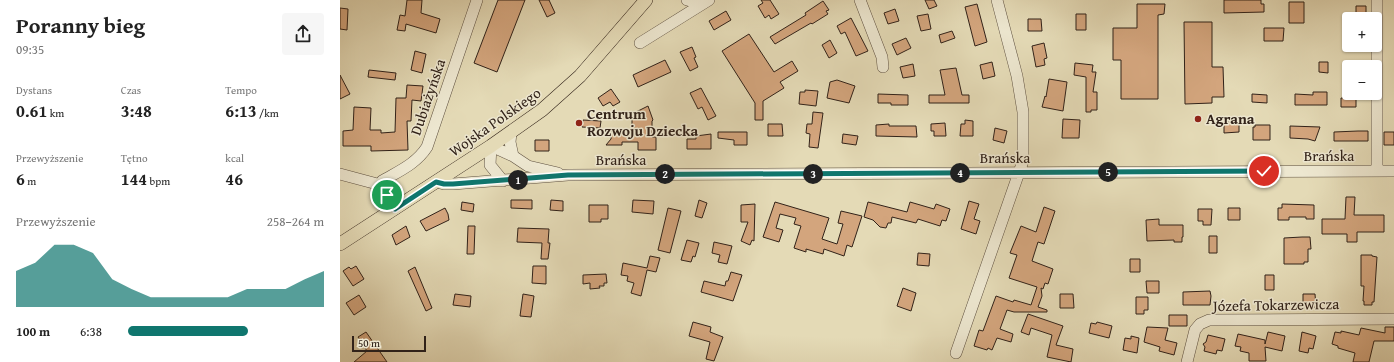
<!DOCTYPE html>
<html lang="pl">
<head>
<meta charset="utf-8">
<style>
  :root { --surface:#fff; --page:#f6f6f6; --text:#222; --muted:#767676; --accent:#0f766e }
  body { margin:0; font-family:"Gentium Book Plus",serif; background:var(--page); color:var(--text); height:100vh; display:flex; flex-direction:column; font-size:15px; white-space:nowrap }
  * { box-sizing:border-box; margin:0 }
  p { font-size:13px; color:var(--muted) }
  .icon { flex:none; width:22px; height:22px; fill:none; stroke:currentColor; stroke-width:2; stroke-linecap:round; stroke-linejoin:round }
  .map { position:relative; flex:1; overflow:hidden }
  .drawer { display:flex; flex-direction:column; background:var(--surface); width:340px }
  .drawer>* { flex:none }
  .tools { position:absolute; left:1002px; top:12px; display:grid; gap:8px }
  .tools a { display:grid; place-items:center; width:40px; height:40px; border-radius:4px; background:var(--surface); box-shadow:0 1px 3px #0004; font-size:20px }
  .scale { position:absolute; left:12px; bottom:10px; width:74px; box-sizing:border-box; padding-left:4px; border:2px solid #312219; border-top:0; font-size:11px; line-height:14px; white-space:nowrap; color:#312219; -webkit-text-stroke:3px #ede7d0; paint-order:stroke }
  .pin { position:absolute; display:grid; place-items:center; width:34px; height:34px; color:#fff; margin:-17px; border:2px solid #fff; border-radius:50%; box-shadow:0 1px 4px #0007 }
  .km { position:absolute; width:20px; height:20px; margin:-10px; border-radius:50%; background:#222; color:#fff; font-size:11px; line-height:20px; text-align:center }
  .round { display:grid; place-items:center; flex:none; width:42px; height:42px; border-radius:4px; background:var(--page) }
  .summary { display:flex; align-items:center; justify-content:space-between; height:68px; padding:0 16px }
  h1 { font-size:22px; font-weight:700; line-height:30px }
  .stats { display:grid; grid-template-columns:repeat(3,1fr); gap:6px; height:68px; padding:4px 16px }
  .stats div { display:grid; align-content:center }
  .stats b { font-size:17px; font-weight:700 }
  .stats small { font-size:11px; font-weight:400 }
  .stats p { font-size:11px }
  .chart { height:112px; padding:8px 16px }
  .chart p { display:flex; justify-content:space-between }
  .chart svg { width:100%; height:72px; margin-top:4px; fill:var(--accent); opacity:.7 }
  ul { padding:0 16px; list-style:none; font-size:13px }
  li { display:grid; grid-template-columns:64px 48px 1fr; align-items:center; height:30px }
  li i { height:10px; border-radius:5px; background:var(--accent) }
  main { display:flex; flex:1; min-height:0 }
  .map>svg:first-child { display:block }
</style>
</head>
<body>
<main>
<section class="drawer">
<div class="summary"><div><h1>Poranny bieg</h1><p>09:35</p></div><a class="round"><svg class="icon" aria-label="share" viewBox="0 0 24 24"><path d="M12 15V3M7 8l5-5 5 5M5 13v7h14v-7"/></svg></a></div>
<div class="stats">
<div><p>Dystans</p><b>0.61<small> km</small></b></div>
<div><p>Czas</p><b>3:48</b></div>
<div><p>Tempo</p><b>6:13<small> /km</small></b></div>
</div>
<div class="stats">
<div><p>Przewyższenie</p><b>6<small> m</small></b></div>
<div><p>Tętno</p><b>144<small> bpm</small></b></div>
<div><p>kcal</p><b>46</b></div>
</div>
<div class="chart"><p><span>Przewyższenie</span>258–264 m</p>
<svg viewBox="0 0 160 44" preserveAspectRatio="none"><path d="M0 44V22L10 17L20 6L30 6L40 11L50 27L60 33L70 38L80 38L90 38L100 38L110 38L120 33L130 33L140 33L150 27L160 22V44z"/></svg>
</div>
<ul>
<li><b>100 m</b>6:38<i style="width:61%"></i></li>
</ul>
</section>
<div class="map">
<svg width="1054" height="362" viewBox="0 0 1054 362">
  <rect width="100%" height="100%" fill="#e4dab6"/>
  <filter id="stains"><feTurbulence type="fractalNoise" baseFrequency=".005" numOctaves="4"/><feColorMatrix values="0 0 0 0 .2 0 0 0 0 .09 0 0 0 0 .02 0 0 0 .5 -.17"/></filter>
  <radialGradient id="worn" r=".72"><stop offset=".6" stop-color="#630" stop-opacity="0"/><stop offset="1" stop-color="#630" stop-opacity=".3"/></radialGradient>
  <path fill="#d3a57d" stroke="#312219" d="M67,0H82L81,13L100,19L96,33L66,24L65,31L57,30L60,15L65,16Z
    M158,0H185L157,72L134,63Z
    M199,0H209L215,13L207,17Z
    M421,0H430L439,14L431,19L429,15L425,18L418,6L423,3Z
    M585,0H594L597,6L589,9Z
    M884,0H921V4H924V12L884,13Z
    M483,1L489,10L486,11L488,14L472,24L471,23L435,44L430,37L466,15L465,13Z
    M949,2H964V23H949Z
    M637,4L647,42L635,46L625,7Z
    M797,4H825L824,14L818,15V99H781V60H773V28H797Z
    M1016,6H1026V17H1016Z
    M0,8L8,9L7,30L0,29Z
    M555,9L559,21L548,24L544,13Z
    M386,11L391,20L374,30L369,21Z
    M588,14L591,29L581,31L577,16Z
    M736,14H746V30H736Z
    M511,18L528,51L516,56L505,32L501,34L497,26Z
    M688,19H701L702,31H688Z
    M844,22H872V67H883L884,97H872V103L845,104Z
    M924,28H944L943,41H924Z
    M612,31L615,38L601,43L599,35Z
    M409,34L434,72L452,61L458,71L440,82L444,88L423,101V120H415V103L382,51Z
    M566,38L571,48L557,55L552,44Z
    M490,40L497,53L489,58L482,45Z
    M704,43L707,58L704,59L705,65L696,67L692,46Z
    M352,47L356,57L354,58L358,67L350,71L340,52Z
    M75,51L86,54L82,73L71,70Z
    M325,60L331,72L298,87L293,75Z
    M652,62L655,76L643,79L640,65Z
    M979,62H988V73L979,72Z
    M735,63L753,65L752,72H756L753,92H757V110H751V112H746V77L734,75Z
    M573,64L575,76L563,78L560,67Z
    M616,68L622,95H629V103H589V95H605L600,70Z
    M29,70L56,73L55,80L28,77Z
    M0,75L10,94L0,99Z
    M709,79L727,82L723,111L702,107L705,96L706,97Z
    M497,80L515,86L509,103L487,98L490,82Z
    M67,85L83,86L81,101L72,100L71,121H67L68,150L31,151V146H3V131L13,130L14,107L31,108L30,130H41V133L55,132L56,98H66Z
    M361,88L376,116L368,120L362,107L358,109L350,93Z
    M271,89L280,102L273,106L270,102L263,106L258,98Z
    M465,90L478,91L476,106L459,104L460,92H465Z
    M973,92H987V105H955V94L973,95Z
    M538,94L568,95V105H551V103H538Z
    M912,94L927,95V103L912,102Z
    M1001,98H1016V107H1001Z
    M308,106L313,120L312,121V137H316V150H298V142H282V145H266L271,139L272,131H292V114Z
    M473,112L483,113L478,148L469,147L470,134L466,133L467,124H472Z
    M899,117V132L884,133V122H891V118Z
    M723,119L740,120L739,138H722Z
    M243,120L261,121L260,128L242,127Z
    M625,120L633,121V136H620L621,124H625Z
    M605,123L606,136H594V131H591V124Z
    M428,124H442L443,136H428Z
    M549,124V126H576L577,137L536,136V125Z
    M915,125H930V140H913V127H915Z
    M950,126L980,127L975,141L968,139L950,138Z
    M655,128L667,131L664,143L653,140Z
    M1018,131H1028V141H994V132Z
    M378,132H407V145H394V140L378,138Z
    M1044,132H1054V145H1044Z
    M371,134V149H347V139H356V136Z
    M503,134L518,136L516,145L502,143Z
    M195,140H209V151H195Z
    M1006,197H1015L1014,215H1044V232H1017V242H1007V234H982V219H1005Z
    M171,200H192V209L171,208Z
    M211,200L223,201V211L210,210Z
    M293,200L314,201L313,214L292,212Z
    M359,200L367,203L362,218L355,216Z
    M629,201L639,204L634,219L640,221L636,234L621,229Z
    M122,202L134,204L133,212L121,210Z
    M435,202L489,218L482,239L497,244L503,224L498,223L501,211L522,216L512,247L507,245L504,256L484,249L483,254L466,249V252L454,248L461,226L454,224L456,218L440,214L436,228L443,230L439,242L423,237Z
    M528,202L567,212L570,202L594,209L596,204L610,209L606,221L602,220L600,226L578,219L576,223L552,217L551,223H548L546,228L540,227L533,220L524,217Z
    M415,204L414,241L412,240L410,245L401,241L408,222H401V205Z
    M942,204L974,205V219H966V217H949V220H938V208H942Z
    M249,205H268V219H261V222H249Z
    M704,207L715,211L704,244L698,242L692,261L713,269L708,284L705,283L703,289L701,288L702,296L698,307L707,310V312H674L667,310L660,329L673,334L671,342L657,338L652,350L648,348L647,350L634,346L639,330L643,331L656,296L673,302L674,300L691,305L697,287L669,278L677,255L670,253L681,226L696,232Z
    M105,208L108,214L109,220L86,231L80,221Z
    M328,208L341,211L330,253L318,250Z
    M888,208H900V220H888Z
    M858,209H872L871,225H863V221H858Z
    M819,219V225H843V237H842V242H834V240L807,241L806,220Z
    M66,226L70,237L56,245L52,235Z
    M128,226H135L134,254H127Z
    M178,228L209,229L208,243H210L208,259H201L202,243L177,242Z
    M869,236H877V253H869Z
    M962,237H970L971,249H968V262H964V264H944V238Z
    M347,240L359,243L355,257L353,256L351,262L341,260Z
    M374,242L392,246L387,264L378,262L380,255L372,253Z
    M578,253L590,254L589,266L577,265Z
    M1021,255H1032V256L1037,257L1034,302H1032V305H1024V301H1023L1024,286H1021Z
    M310,256L320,258L316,272L307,270L301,296L291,293L294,283L287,281L288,276L281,275L283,263L307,268Z
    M790,259H800V272H790Z
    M16,266L24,279L13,286L3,271L9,267L11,269Z
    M193,266H206V284L192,283Z
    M75,267L92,308L86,311L68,271Z
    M391,272L402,275L393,301L361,292L364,281L385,286L386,281H388Z
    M266,274L267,283H264V286H259L260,288L250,289V283L243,284V275Z
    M925,275H934V290H925Z
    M806,281H819V293H807Z
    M563,288L576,293L571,311L557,306Z
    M870,291L871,296L870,305H843V292Z
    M115,294L131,296L130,307L113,305Z
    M183,294L194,296L191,317L180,316Z
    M720,294H733L734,308H720Z
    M963,294H975L976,307L963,308Z
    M19,295L26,307L14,315L6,303Z
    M796,297H808V310H804V314H796Z
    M688,314L723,326L716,345L733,349L731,362L707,357L712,335L691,328L689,335L681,332Z
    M829,315H847V326H829Z
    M353,322L371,327L370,332L383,337L374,361L366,359L370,342L349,336Z
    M757,322L772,326L769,338L749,333L751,323L756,324Z
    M807,327L828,328L825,340L837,343L834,355L819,351L820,347L804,342Z
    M1045,327H1054V341H1034L1029,362H1013L1015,353L998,348V346L992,344L995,332L1001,333V331L1019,335L1021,328L1045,333Z
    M26,332L47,362H14L27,351L18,337Z
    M928,332L945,336L942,351L925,347L926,361H909V353L900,351L901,347L895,346L898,334L925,340V344Z
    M962,332L976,336L973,349L969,348L968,353L959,351Z
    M868,335L885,339L882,351L877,350L876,354L864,351L865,347L863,344L866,342Z
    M791,336L799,338L797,353L783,350L785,338L791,339Z"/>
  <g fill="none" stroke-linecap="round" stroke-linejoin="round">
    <defs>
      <path id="minor" d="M347,0L362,4
        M520,0L542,57L543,67
        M300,43L369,0
        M171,133L170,142L173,156
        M1037,171V0
        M0,174L41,185L55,209
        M163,181L150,165L151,146L173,156L188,166L218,173
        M96,182L104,184H113L228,175L1054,171
        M41,185L42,181C59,171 76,164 87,147L137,0
        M616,353L683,161V112L677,76L657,0
        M847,362L855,330L860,324L869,320L1054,319"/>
      <path id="major" d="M0,244L151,146L202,110L240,76L306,0"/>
    </defs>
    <use href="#minor" stroke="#5e5040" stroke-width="12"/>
    <use href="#major" stroke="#312219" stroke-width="14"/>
    <use href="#minor" stroke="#ede7d0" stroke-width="11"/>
    <use href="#major" stroke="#e4dab6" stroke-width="13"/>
  </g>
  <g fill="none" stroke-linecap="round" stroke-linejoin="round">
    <defs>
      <path id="route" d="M47,195L55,209L96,182L104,184H113L228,175L924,171"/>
    </defs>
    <use href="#route" stroke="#fff" stroke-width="8"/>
    <use href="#route" stroke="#0f766e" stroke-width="5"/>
  </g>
  <g fill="#8f2418" stroke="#ede7d0" stroke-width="1.5">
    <circle cx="858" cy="119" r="4"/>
    <circle cx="239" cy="123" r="4"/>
  </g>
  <g text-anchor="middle" stroke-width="3" stroke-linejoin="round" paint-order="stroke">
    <g font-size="15" fill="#312219" stroke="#ede7d0">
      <text transform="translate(88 97) rotate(-71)" y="5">Dubiażyńska</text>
      <text transform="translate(155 122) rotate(-35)" y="5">Wojska Polskiego</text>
      <text x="989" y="161">Brańska</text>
      <text x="665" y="163">Brańska</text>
      <text x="281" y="165">Brańska</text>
      <text transform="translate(936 305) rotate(-1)" y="5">Józefa Tokarzewicza</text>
    </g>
    <g font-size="15" font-weight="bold" fill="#312219" stroke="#ede7d0" text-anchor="start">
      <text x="247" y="119">Centrum<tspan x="247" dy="17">Rozwoju Dziecka</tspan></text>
      <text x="866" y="124">Agrana</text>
    </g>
  </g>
  <rect width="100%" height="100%" filter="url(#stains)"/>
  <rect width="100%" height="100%" fill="url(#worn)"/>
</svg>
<div class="tools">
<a>+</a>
<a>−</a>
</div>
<div class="scale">50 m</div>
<div class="pin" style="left:47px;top:195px;background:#1e9e55"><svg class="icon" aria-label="arrive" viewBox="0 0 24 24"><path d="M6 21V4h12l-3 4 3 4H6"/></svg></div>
<div class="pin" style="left:924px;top:171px;background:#d93025"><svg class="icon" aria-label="check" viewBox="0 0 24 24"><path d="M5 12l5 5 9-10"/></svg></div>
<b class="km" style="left:178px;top:180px">1</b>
<b class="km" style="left:325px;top:174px">2</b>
<b class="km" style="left:473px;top:174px">3</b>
<b class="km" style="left:620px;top:173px">4</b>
<b class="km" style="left:768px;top:172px">5</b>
</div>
</main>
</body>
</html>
